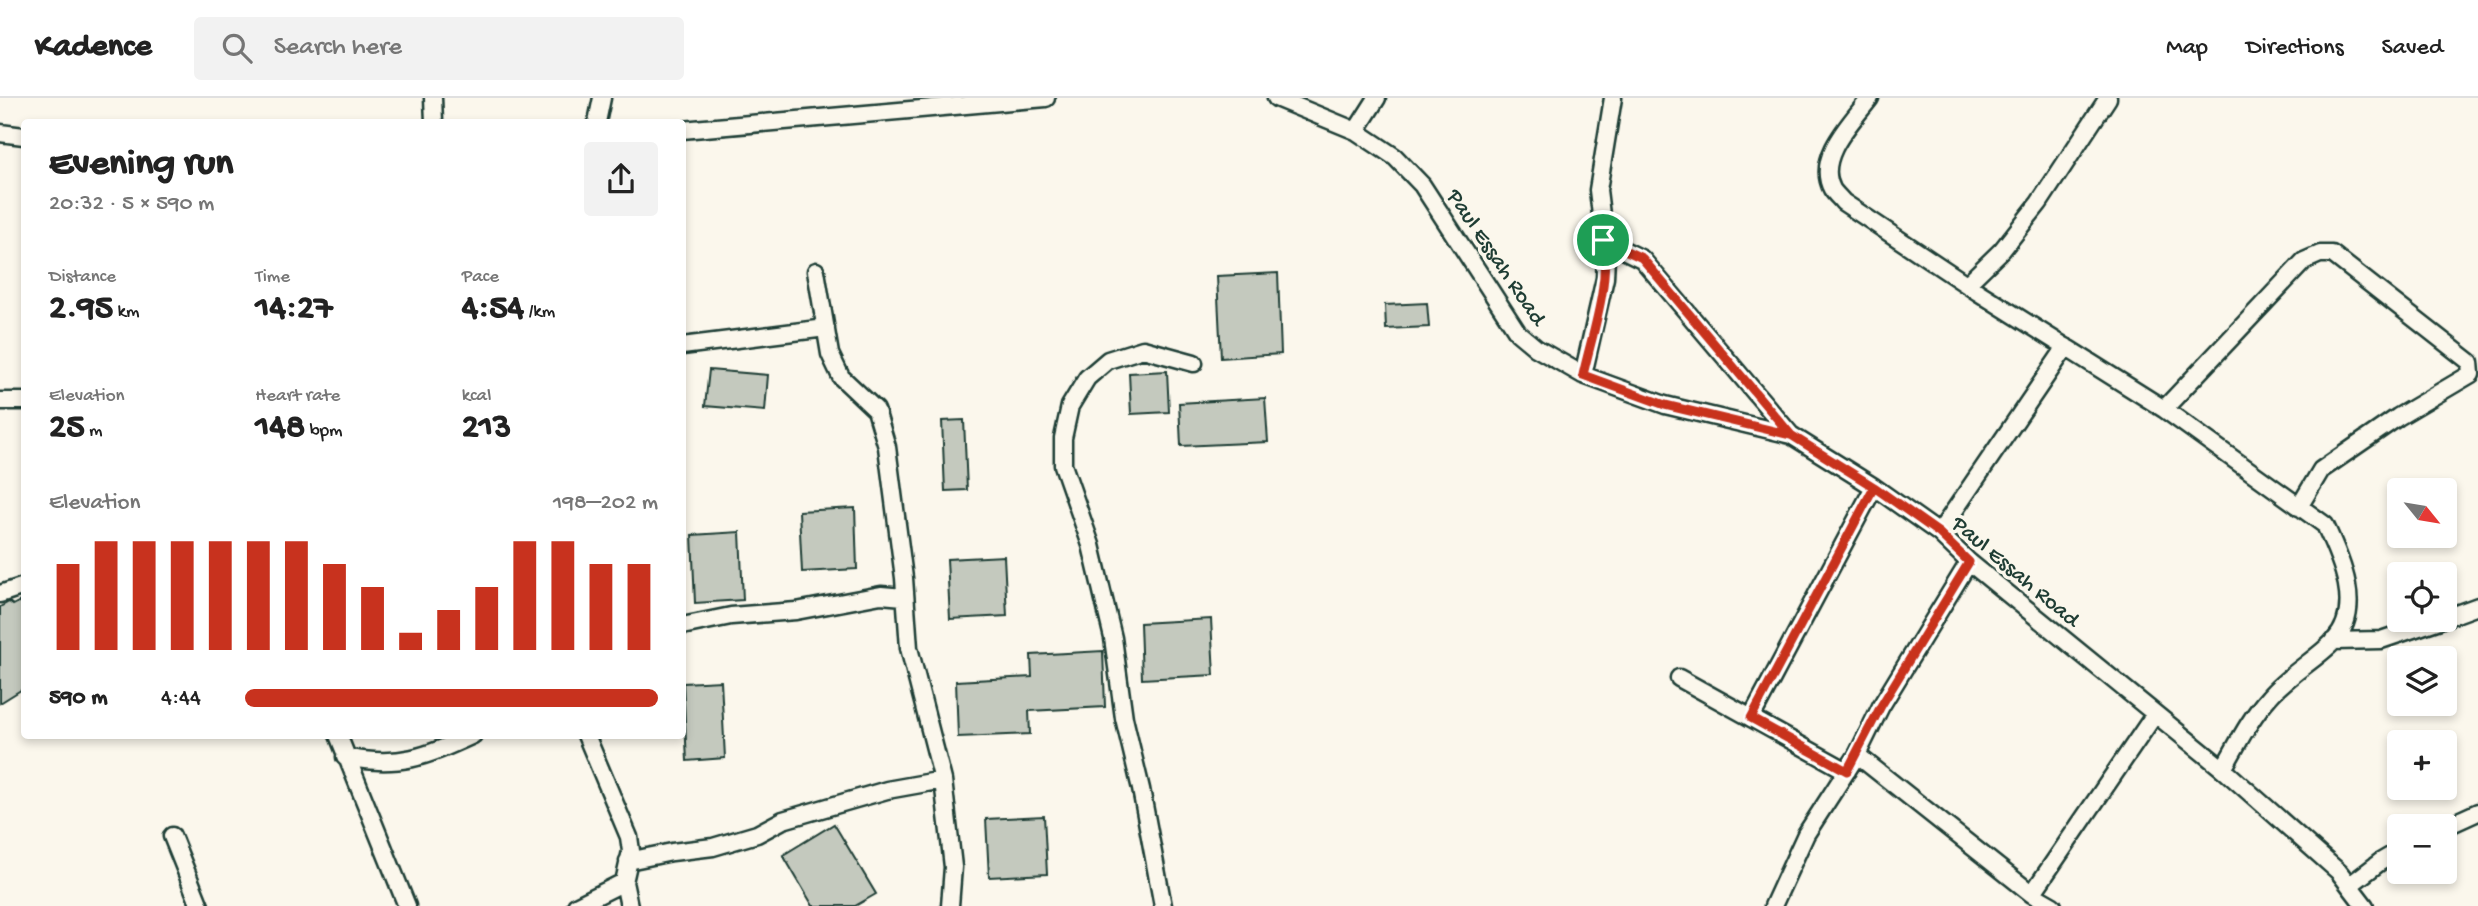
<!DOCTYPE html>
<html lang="en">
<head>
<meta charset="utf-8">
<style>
  :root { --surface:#fff; --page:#f2f2f2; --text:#222; --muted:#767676; --line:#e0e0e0; --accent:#c8321e }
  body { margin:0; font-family:"Gochi Hand",sans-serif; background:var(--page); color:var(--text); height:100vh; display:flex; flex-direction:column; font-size:26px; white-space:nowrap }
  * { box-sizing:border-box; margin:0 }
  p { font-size:23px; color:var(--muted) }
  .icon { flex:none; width:38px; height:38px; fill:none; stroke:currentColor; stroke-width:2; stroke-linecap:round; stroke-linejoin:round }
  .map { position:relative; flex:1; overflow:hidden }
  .details { position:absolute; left:21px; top:21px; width:665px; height:620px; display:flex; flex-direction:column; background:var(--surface); border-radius:7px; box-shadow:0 4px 10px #0003 }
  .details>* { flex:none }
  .needle { width:46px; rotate:120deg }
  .tools { position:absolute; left:2387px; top:380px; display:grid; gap:14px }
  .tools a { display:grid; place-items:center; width:70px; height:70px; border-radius:7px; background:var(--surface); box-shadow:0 4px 10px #0003; font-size:35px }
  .pin { position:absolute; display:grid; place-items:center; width:60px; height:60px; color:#fff; margin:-30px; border:4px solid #fff; border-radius:50%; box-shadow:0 2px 7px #0007 }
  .round { display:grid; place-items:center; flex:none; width:74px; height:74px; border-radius:7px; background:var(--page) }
  .overview { display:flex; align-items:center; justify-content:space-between; height:119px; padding:0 28px }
  h1 { font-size:38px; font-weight:700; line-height:52px }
  .stats { display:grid; grid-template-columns:repeat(3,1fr); gap:10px; height:119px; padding:7px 28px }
  .stats div { display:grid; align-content:center }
  .stats b { font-size:35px; font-weight:700 }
  .stats small { font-size:19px; font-weight:400 }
  .stats p { font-size:19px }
  .chart { height:196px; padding:14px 28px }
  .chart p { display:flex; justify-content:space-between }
  .chart svg { width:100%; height:126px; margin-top:7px; stroke:var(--accent); stroke-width:6 }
  ul { padding:0 28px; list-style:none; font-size:23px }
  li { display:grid; grid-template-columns:112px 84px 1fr; align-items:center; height:52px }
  li i { height:18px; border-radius:9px; background:var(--accent) }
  header { display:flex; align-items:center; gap:42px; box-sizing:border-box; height:98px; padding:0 35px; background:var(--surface); border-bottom:2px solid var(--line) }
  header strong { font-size:33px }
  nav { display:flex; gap:38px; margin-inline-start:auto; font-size:24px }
  .search { width:490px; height:63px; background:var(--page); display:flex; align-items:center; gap:18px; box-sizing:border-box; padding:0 24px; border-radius:7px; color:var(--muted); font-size:26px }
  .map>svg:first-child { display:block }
</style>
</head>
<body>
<header>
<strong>Kadence</strong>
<div class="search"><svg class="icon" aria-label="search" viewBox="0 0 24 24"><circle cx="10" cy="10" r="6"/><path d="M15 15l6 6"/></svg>Search here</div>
<nav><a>Map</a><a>Directions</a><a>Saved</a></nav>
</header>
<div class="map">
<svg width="2478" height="808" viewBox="0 0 2478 808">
  <rect width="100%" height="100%" fill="#fbf7ec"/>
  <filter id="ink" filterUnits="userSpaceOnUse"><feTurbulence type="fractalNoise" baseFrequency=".0143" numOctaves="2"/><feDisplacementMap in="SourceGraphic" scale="14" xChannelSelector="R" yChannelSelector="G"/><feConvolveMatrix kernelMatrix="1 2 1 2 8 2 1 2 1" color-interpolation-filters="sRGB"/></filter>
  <g filter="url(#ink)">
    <path fill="#c4c9be" stroke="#1f3d34" stroke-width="2" d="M1278,175L1281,256L1221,260L1217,178Z
      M1427,205L1429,229L1386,231L1385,207Z
      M709,272L768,277L765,313L705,308Z
      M1167,273L1169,314L1131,316L1129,275Z
      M1265,300L1268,344L1181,348L1179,305Z
      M964,322L967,392L945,393L942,323Z
      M855,410L857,471L802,474L799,413Z
      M740,434L743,502L695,505L692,437Z
      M1004,458L1007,518L950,521L947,461Z
      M24,501V590L0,605V509L9,504L13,507Z
      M1211,521L1214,577L1142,581L1140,525Z
      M1103,553L1105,609L1029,613L1030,636L958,639L956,583L1032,579L1031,557Z
      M721,583L725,660L687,663L683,585Z
      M1044,718L1047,776L989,779L986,721Z
      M834,726L876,796L855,808H813L783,757Z"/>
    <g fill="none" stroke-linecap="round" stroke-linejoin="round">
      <defs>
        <path id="minor" d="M433,0L434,24
          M1276,0L1356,33L1395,59L1422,87L1518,235L1536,250L1583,277L1665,307L1791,337L1874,389L1939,435L1969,464L2223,671L2339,774L2365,808
          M1870,0C1853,23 1815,59 1832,91C1835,96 1840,100 1843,104L1978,194L2164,311L2325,427C2341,461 2364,511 2334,543C2314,563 2288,577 2269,599C2250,620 2237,647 2223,671
          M597,24L602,0
          M682,32L1046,0
          M1356,33L1377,0
          M0,35L24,38
          M1603,142L1642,161L1791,337
          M816,173L830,256L841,279L876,312L887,349L904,480L909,550L943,682L953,769L950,808
          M1967,186L2002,152L2039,105L2108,0
          M682,248L826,230
          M1583,277L1605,180L1606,158L1598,92L1613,0
          M0,303H24
          M2164,311L2304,163L2320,156H2332L2470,264L2471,276L2398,319L2321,372L2299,409
          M1939,435L2066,249
          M0,496L24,488
          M2445,520L2478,508
          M682,528L731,518L796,513L881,497L904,499
          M2333,543L2381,542L2440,522
          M1679,580L1847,673
          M1751,620L1874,389
          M338,637L407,808
          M586,637L629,739L631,753L624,784L629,808
          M1857,657L2032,796L2053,808
          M345,659C399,670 425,659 473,637
          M2445,729L2478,714
          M172,738L200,808
          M628,763L672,754L713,749L757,736L783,722L887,692L943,682
          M2350,787L2380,764L2399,753
          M2032,796L2155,616
          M576,808L624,784
          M1163,808L1141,691L1124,620L1113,540L1091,447L1063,367V340L1070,308L1087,280L1108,262L1143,251L1194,265
          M1773,808L1806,736L1857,657L1881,608L1969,464"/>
      </defs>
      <use href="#minor" stroke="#1f3d34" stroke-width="21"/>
      <use href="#minor" stroke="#fbf7ec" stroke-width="16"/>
    </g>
  </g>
  <g fill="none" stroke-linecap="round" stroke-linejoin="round" filter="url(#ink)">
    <defs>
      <path id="route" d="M1603,142L1642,160L1791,337L1874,389L1751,620L1847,673L1881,608L1969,464L1939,435L1874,389L1791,337L1665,307L1583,277C1593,233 1610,186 1603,142"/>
    </defs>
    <use href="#route" stroke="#fff" stroke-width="14"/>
    <use href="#route" stroke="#c8321e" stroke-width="9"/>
  </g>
  <g text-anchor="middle" stroke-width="7" stroke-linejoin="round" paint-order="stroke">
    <g font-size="23" fill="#1f3d34" stroke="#fbf7ec">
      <text transform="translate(1498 158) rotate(56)" y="8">Paul Essah Road</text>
      <text transform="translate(2017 472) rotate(40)" y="8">Paul Essah Road</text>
    </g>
  </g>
</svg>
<div class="tools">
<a><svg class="needle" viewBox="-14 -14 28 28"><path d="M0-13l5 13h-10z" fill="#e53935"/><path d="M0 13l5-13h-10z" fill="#767676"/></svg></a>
<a><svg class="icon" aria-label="locate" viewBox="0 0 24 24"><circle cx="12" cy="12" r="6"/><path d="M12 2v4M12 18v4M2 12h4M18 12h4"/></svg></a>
<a><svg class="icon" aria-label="layers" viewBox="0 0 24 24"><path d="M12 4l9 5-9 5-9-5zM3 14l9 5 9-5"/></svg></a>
<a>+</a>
<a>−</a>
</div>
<div class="pin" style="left:1603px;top:142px;background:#1e9e55"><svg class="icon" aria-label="arrive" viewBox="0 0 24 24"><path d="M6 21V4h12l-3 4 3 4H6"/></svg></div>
<section class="details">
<div class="overview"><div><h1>Evening run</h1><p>20:32 · 5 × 590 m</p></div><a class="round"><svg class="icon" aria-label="share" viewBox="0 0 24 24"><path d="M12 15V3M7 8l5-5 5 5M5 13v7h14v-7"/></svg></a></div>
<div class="stats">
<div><p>Distance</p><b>2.95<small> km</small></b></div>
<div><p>Time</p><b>14:27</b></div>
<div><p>Pace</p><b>4:54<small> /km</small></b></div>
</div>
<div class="stats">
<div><p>Elevation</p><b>25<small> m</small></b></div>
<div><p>Heart rate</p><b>148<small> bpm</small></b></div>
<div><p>kcal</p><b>213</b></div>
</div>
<div class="chart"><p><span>Elevation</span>198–202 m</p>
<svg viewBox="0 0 160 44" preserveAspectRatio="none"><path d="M5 44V14M15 44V6M25 44V6M35 44V6M45 44V6M55 44V6M65 44V6M75 44V14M85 44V22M95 44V38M105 44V30M115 44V22M125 44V6M135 44V6M145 44V14M155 44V14"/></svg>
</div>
<ul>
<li><b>590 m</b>4:44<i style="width:100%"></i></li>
</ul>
</section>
</div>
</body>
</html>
